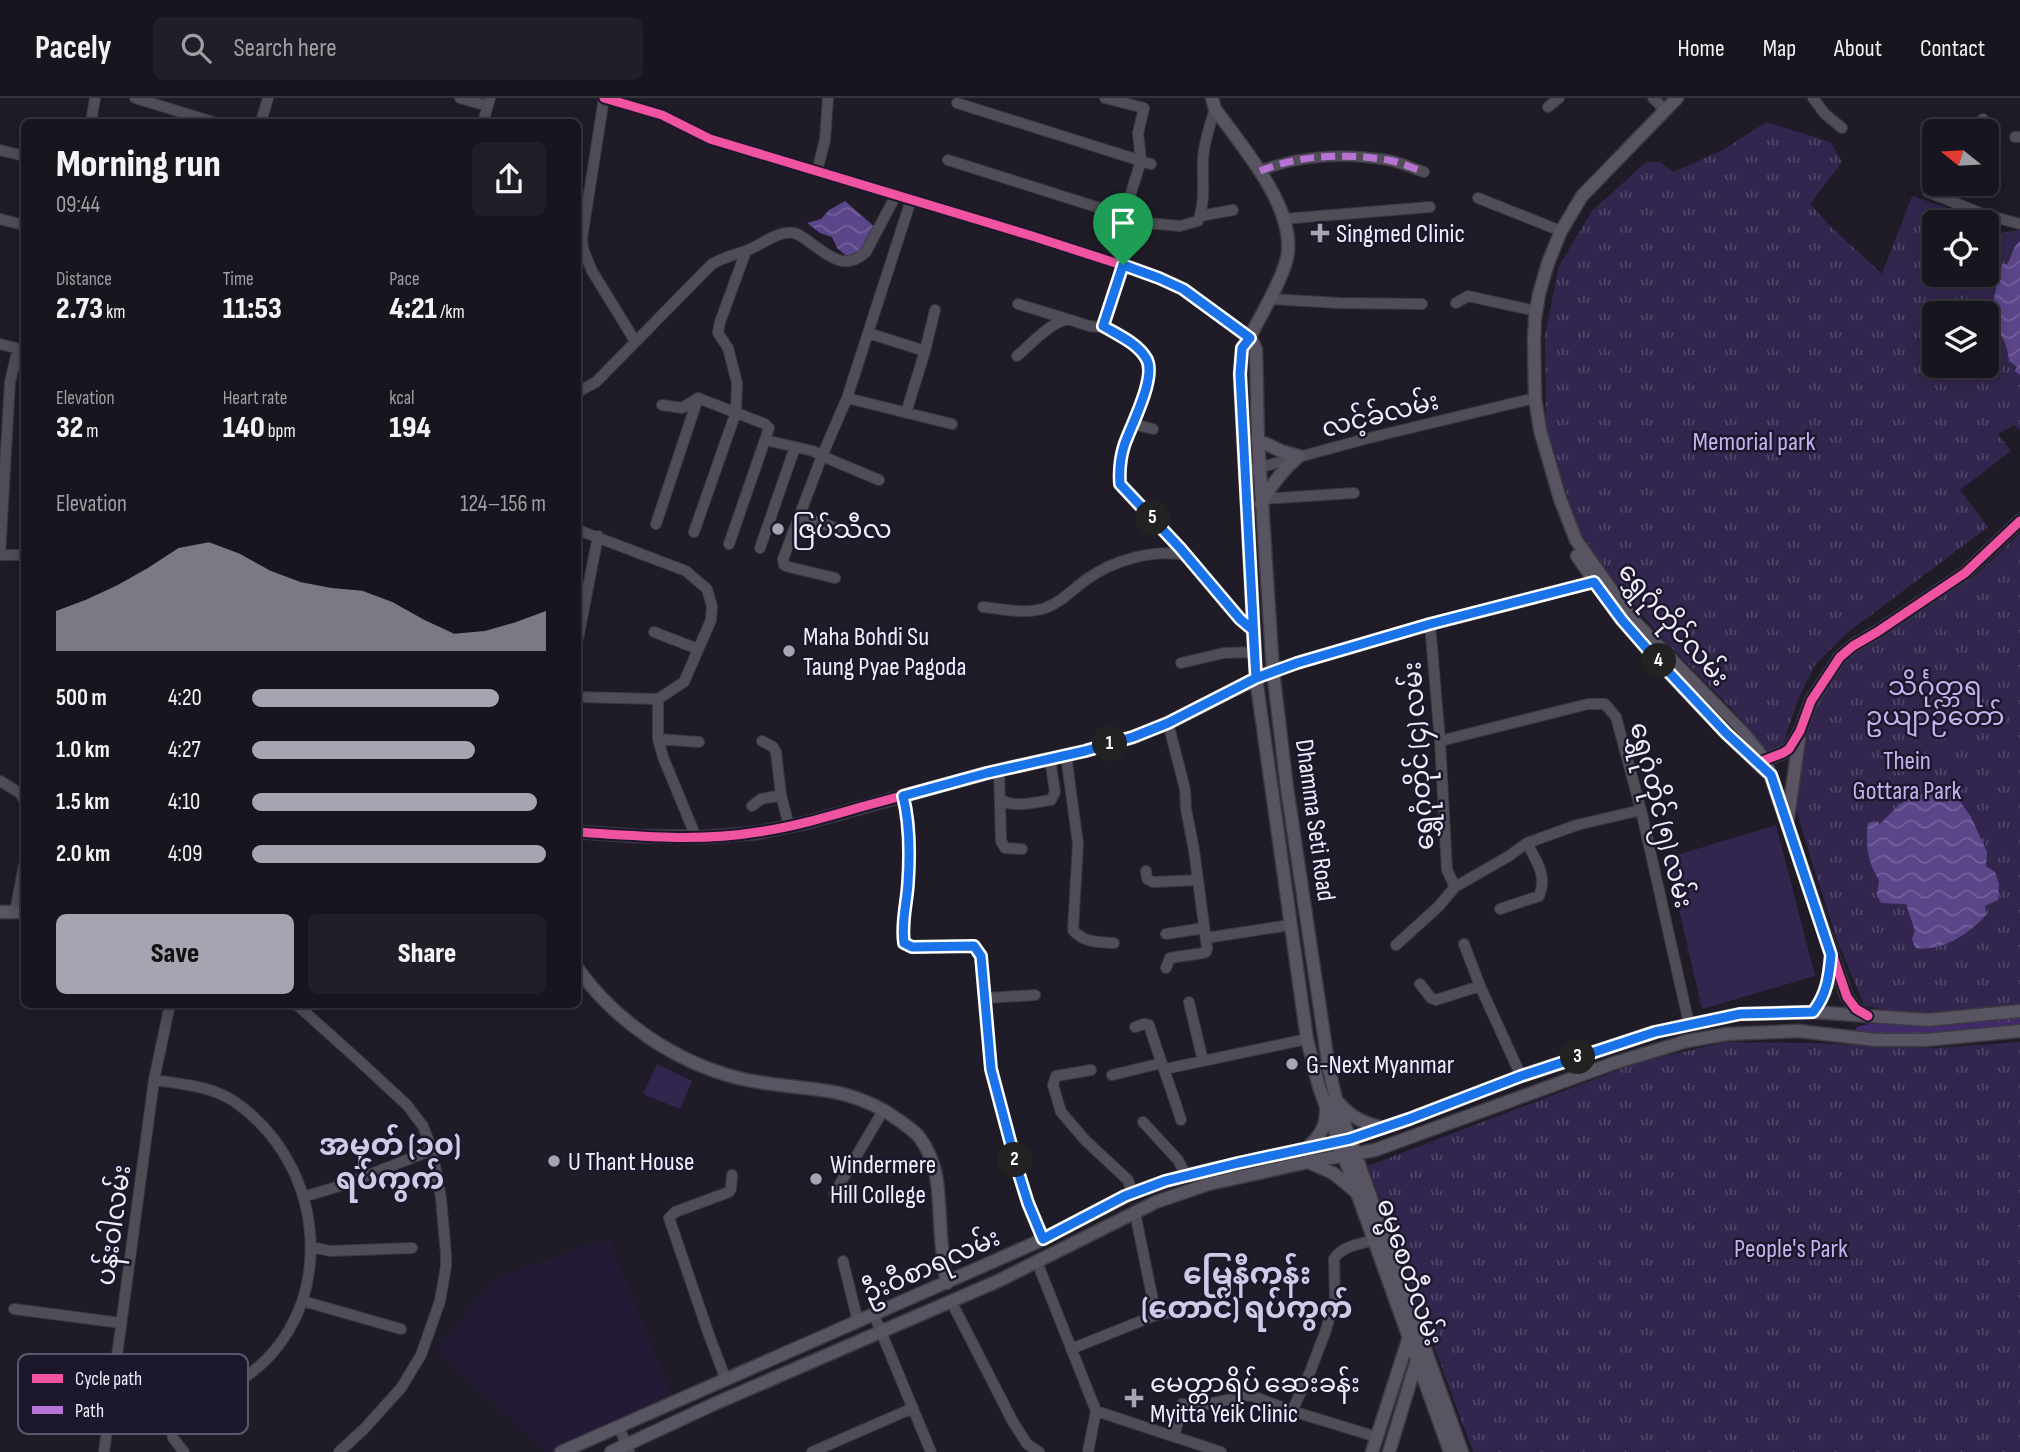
<!DOCTYPE html>
<html lang="en">
<head>
<meta charset="utf-8">
<style>
  :root { --surface:#17151d; --page:#201e26; --text:#f1f3f6; --muted:#9e9fa4; --line:#36343b; --accent:#a7a4b1 }
  body { margin:0; font-family:"Sofia Sans Condensed","Noto Sans Myanmar",sans-serif; background:var(--page); color:var(--text); height:100vh; display:flex; flex-direction:column; font-size:26px; white-space:nowrap }
  * { box-sizing:border-box; margin:0 }
  p { font-size:23px; color:var(--muted) }
  .icon { flex:none; width:38px; height:38px; fill:none; stroke:currentColor; stroke-width:2; stroke-linecap:round; stroke-linejoin:round }
  .map { position:relative; flex:1; overflow:hidden }
  .panel { position:absolute; left:21px; top:21px; width:560px; height:889px; display:flex; flex-direction:column; background:var(--surface); border-radius:10px; box-shadow:0 4px 18px #0003,0 0 0 2px var(--line) }
  .panel>* { flex:none }
  .needle { width:46px; rotate:288deg }
  .fabs { position:absolute; left:1922px; top:21px; display:grid; gap:14px }
  .fabs a { display:grid; place-items:center; width:77px; height:77px; border-radius:10px; background:var(--surface); box-shadow:0 4px 18px #0003,0 0 0 2px var(--line); font-size:35px }
  .pin { position:absolute; display:grid; place-items:center; width:60px; height:60px; color:#fff; margin:-72px -30px; border-radius:50% 50% 50% 0; rotate:-45deg; box-shadow:0 0 7px #0007 }
  .pin .icon { rotate:45deg }
  .km { position:absolute; width:35px; height:35px; margin:-18px; border-radius:50%; background:#222; color:#fff; font-size:19px; line-height:35px; text-align:center }
  .round { display:grid; place-items:center; flex:none; width:74px; height:74px; border-radius:10px; background:var(--page) }
  .overview { display:flex; align-items:center; justify-content:space-between; height:119px; padding:0 35px }
  h1 { font-size:38px; font-weight:800; line-height:52px }
  .stats { display:grid; grid-template-columns:repeat(3,1fr); gap:10px; height:119px; padding:7px 35px }
  .stats div { display:grid; align-content:center }
  .stats b { font-size:30px; font-weight:800 }
  .stats small { font-size:19px; font-weight:400 }
  .stats p { font-size:19px }
  .chart { height:196px; padding:14px 35px }
  .chart p { display:flex; justify-content:space-between }
  .chart svg { width:100%; height:126px; margin-top:7px; fill:var(--accent); opacity:.7 }
  .primary-button { display:flex; gap:14px; margin-top:auto; padding:14px 35px }
  .primary-button a { flex:1; height:80px; border-radius:10px; background:var(--accent); color:#111; font-size:28px; font-weight:800; line-height:80px; text-align:center }
  .primary-button a+a { background:var(--page); color:var(--text) }
  ul { padding:0 35px; list-style:none; font-size:23px }
  li { display:grid; grid-template-columns:112px 84px 1fr; align-items:center; height:52px }
  li i { height:18px; border-radius:9px; background:var(--accent) }
  header { display:flex; align-items:center; gap:42px; box-sizing:border-box; height:98px; padding:0 35px; background:var(--surface); border-bottom:2px solid var(--line) }
  header strong { font-size:33px }
  nav { display:flex; gap:38px; margin-inline-start:auto; font-size:24px }
  .search { width:490px; height:63px; background:var(--page); display:flex; align-items:center; gap:18px; box-sizing:border-box; padding:0 24px; border-radius:10px; color:var(--muted); font-size:26px }
  .map>svg:first-child { display:block }
</style>
</head>
<body>
<header>
<strong>Pacely</strong>
<div class="search"><svg class="icon" aria-label="search" viewBox="0 0 24 24"><circle cx="10" cy="10" r="6"/><path d="M15 15l6 6"/></svg>Search here</div>
<nav><a>Home</a><a>Map</a><a>About</a><a>Contact</a></nav>
</header>
<div class="map">
<svg width="2020" height="1354" viewBox="0 0 2020 1354">
  <defs>
    <pattern id="grass-tufts" width="24" height="20" patternUnits="userSpaceOnUse" patternTransform="scale(1.75)"><rect width="24" height="20" fill="#33264e"/><path d="M3 7l-1-3M5 7V3M7 7l1-3M15 17l-1-3M17 17v-4M19 17l1-3" fill="none" stroke="#514668"/></pattern>
    <pattern id="forest-crowns" width="20" height="18" patternUnits="userSpaceOnUse" patternTransform="scale(1.75)"><rect width="20" height="18" fill="#412a69"/><path d="M2 6a3 3 0 1 1 6 0M12 15a3 3 0 1 1 6 0" fill="none" stroke="#5d497f"/></pattern>
    <pattern id="water-waves" width="16" height="10" patternUnits="userSpaceOnUse" patternTransform="scale(1.75)"><rect width="16" height="10" fill="#5c468a"/><path d="M0 5q4-4 8 0t8 0" fill="none" stroke="#74619b"/></pattern>
  </defs>
  <rect width="100%" height="100%" fill="#1f1c27"/>
  <path fill="#231b35" d="M609,1140L673,1299L550,1354H545L437,1252L493,1181Z"/>
  <path fill="url(#grass-tufts)" fill-rule="evenodd" d="M1766,24L1830,44L1842,64L1810,106L1829,127L1882,176L1912,98L1951,111L1973,124H1934V177H1986V132L1993,136L2020,132V332L2014,327L1998,336L2011,353L1960,392L1988,429L1847,535L1815,567L1799,599L1782,649L1766,654L1734,613L1660,538L1612,480L1578,431L1546,332L1545,237L1559,168L1592,113L1646,64H1660L1674,74L1725,51ZM1934,215H1986V268H1934Z
    M2020,435V907L1952,915L1891,914L1864,907L1838,845L1812,764L1797,715L1790,662L1804,627L1836,571L1866,544L1976,477Z
    M1726,944L1811,945L1937,950L2020,944V1354H1473L1368,1068L1639,964Z"/>
  <path fill="url(#forest-crowns)" d="M2020,918V928L1940,936H1858L1854,933L1857,929L1868,926L1973,923Z"/>
  <path fill="#33264e" d="M1776,727L1815,878L1702,911L1667,760Z
    M657,966L692,983L680,1011L643,996Z"/>
  <path fill="url(#water-waves)" d="M845,103L876,130L864,150L849,160L837,150L832,139L820,135L807,125L821,121L829,112Z
    M2020,143V277L2015,273L2017,269L2009,263C2007,249 2005,241 1995,230L1994,200L2002,166H2007C2012,159 2013,148 2020,143Z
    M1943,689L1952,692L1971,719L1987,754L1986,768L1995,774L1999,786L1998,802L1985,808L1986,817C1969,836 1942,854 1915,850L1912,841L1915,833L1906,806L1881,805L1877,797L1879,782C1868,766 1865,745 1868,725L1875,723L1880,726L1898,708L1909,700Z"/>
  <g fill="none" stroke-linecap="round" stroke-linejoin="round">
    <defs>
      <path id="minor" d="M135,0L213,24
        M460,0L488,8
        M604,0L662,17L710,41L1032,138L1159,179L1195,198L1250,239
        M604,0L582,140L583,151L592,173L635,243
        M1105,0L1144,10L1138,35L1141,63L1124,117
        M1653,0L1665,12
        M1813,0L1825,16L1842,30
        M957,5L1151,66
        M1548,9L1559,0
        M91,24L95,0
        M261,24L268,0
        M483,24L490,0
        M1971,33L1983,21
        M2015,39H2020
        M0,52L24,58
        M948,62L1147,125L1180,128L1198,123C1206,103 1202,82 1203,61C1204,43 1210,27 1215,11
        M817,73L825,42L828,0
        M1260,73C1299,57 1345,55 1388,62C1400,64 1412,70 1424,74
        M1934,83L1928,94L1983,116L2020,126
        M1478,100L1561,133
        M1200,118L1233,112
        M0,121L24,127
        M1283,121L1430,109
        M1269,201L1339,205L1422,206
        M1456,205L1468,198L1536,213
        M1018,206L1067,221
        M1103,228C1118,237 1136,245 1146,260C1158,278 1130,329 1124,348C1120,361 1119,372 1120,386L1180,450L1240,521L1253,532
        M868,235L925,253
        M0,246L24,252
        M1017,258C1029,248 1055,219 1071,222C1082,225 1091,231 1103,228L1123,167
        M578,294L596,284L712,166C724,159 735,157 748,152C761,147 779,132 794,135C799,136 804,140 808,143C828,157 844,174 866,154L896,97
        M847,300L952,326
        M662,307L682,310L698,300L765,326L769,330L765,342L813,353L822,358L879,382
        M906,315L925,253L935,212
        M1133,326L1153,331
        M1254,371L1369,340L1535,300
        M1263,401L1354,395
        M799,418L836,430
        M656,426L698,300
        M578,432L686,473L707,491L712,508L711,522L684,584L658,601L578,599
        M694,434L736,314L737,285L728,250L718,235L720,224L746,153
        M729,446L765,342
        M760,450L795,349
        M0,457L10,284L18,251
        M0,457H24
        M835,480L789,469L784,467L783,461L822,358L847,300L911,102
        M983,509C1002,511 1023,516 1042,511C1060,506 1073,491 1087,481C1114,462 1153,451 1186,457
        M1430,526L1440,643L1447,772L1455,789L1509,758L1527,745L1577,727L1641,712
        M654,534L698,551
        M578,541L598,438
        M1181,565L1224,555L1255,554
        M1273,573L1430,526L1594,484L1599,481
        M658,601V641L663,659L696,739
        M658,641L699,644
        M762,643L773,649L776,654L781,697L789,728
        M1440,643L1588,606H1605L1616,619L1641,712L1689,926
        M1066,657L1078,746L1073,832C1084,845 1098,844 1114,845
        M999,671L1001,743L1005,750L1022,751
        M0,683L20,695L24,702
        M903,698C910,726 910,756 908,785C907,805 901,824 904,845L913,849L974,848L981,858L991,971L1018,1073L1028,1105L1043,1141
        M1000,701C1014,711 1035,704 1051,702L1055,694L1050,661
        M752,708L761,701L781,697
        M1146,773L1147,781L1153,784L1198,782
        M1500,811L1539,798C1548,778 1536,763 1527,745
        M15,814L24,767
        M1166,836L1204,830
        M1206,840L1290,827
        M1464,846L1480,888
        M1396,847L1438,809L1455,789
        M1166,870L1170,860L1203,855L1206,854L1207,850L1194,752L1186,711L1185,691L1168,625
        M1420,886L1431,900L1436,902L1480,888L1521,978
        M986,900L1035,897
        M1189,904L1203,963
        M296,906L354,958L407,1007L416,1019L423,1028L432,1052L441,1100L446,1157V1168L440,1203L421,1257L401,1290L364,1331L339,1354
        M1135,929L1144,926L1149,927C1159,959 1171,990 1181,1022
        M1165,971L1307,941
        M1091,972L1056,978L1053,987L1061,1014L1086,1043L1128,1082L1132,1095
        M1112,977L1162,965
        M1143,1024L1178,1062L1186,1077
        M834,1096L884,1011
        M303,1099L343,1087L432,1052
        M1135,1115L1156,1217
        M312,1149L330,1153L412,1150
        M843,1163L858,1224
        M1037,1164L1096,1313L1088,1354
        M303,1203L401,1231
        M951,1203L1013,1324L1027,1346L1039,1354
        M14,1211L121,1225
        M874,1217L931,1354
        M1071,1251L1156,1217L1171,1214
        M726,1282L709,1237L669,1120L675,1114L729,1094L731,1091L732,1077
        M111,1306C129,1307 150,1310 169,1308C187,1306 209,1299 225,1291C340,1234 335,1073 235,1004C212,988 181,986 154,982
        M167,1308L173,1340L184,1354
        M1096,1313L1221,1354
        M1292,1313L1310,1274L1326,1232L1335,1201L1334,1161C1341,1148 1361,1146 1374,1142
        M619,1329L629,1354
        M1174,1339L1182,1306L1203,1307L1250,1297L1292,1313L1377,1339
        M104,1354L154,982L170,906
        M812,1354L913,1310"/>
      <path id="major" d="M1212,0L1215,11C1243,50 1303,117 1285,167C1277,192 1261,216 1250,239L1242,250L1240,276L1256,580L1307,941L1319,989L1450,1354
        M1677,0L1582,98L1561,133L1548,165L1539,196L1535,221L1534,242L1535,300L1540,332L1560,401L1576,442L1632,521L1745,637L1765,662L1847,899L1856,911L1867,918
        M1250,239L1256,251L1258,342L1273,573L1287,690L1329,971L1336,1002L1462,1354
        M1258,342L1281,353L1299,358
        M1261,406C1271,386 1283,372 1299,358
        M1577,458L1622,522L1649,553L1726,635L1768,675
        M1757,665L1783,655L1789,651L1800,633L1811,603L1840,559L1853,548L1877,534L1965,475L2020,423
        M1788,720L1799,641
        M578,734L636,738L705,739L757,735L805,725L987,675L1085,653L1133,639L1168,625L1261,578
        M0,814H24
        M578,871C615,923 675,964 738,980C799,995 844,982 900,1023C906,1028 915,1033 920,1040C939,1067 938,1091 940,1122C941,1143 943,1164 947,1185
        M1813,914C1826,897 1829,882 1831,860
        M1339,1005C1351,1020 1365,1025 1383,1030
        M1307,1050C1319,1039 1326,1030 1326,1013
        M1308,1064L1333,1075L1355,1093
        M561,1354L1035,1145L1132,1095L1186,1077L1350,1041L1409,1021L1521,978L1655,934L1739,916L1813,914L1927,922L2020,913
        M611,1354L714,1306L998,1183L1156,1104L1209,1086L1308,1064L1375,1052L1614,965L1687,943L1727,936L1799,933L1876,942H1926L2020,933
        M1372,1354L1409,1239
        M1389,1354L1417,1262"/>
    </defs>
    <use href="#minor" stroke="#3b3942" stroke-width="12"/>
    <use href="#major" stroke="#3b3942" stroke-width="15"/>
    <use href="#minor" stroke="#504d57" stroke-width="10"/>
    <use href="#major" stroke="#585461" stroke-width="12"/>
    <path stroke="#b673d3" stroke-width="7" stroke-dasharray="14 7" stroke-linecap="butt" d="M1260,73C1299,57 1345,55 1388,62C1400,64 1412,70 1424,74"/>
    <defs>
      <path id="cycleway" d="M604,0L662,17L710,41L1032,138L1159,179L1195,198L1250,239
        M1771,677L1847,899L1856,911L1868,918
        M578,734C637,738 698,744 758,734C793,729 827,719 861,709C902,698 943,687 983,676C1033,662 1084,656 1133,639C1184,622 1227,589 1277,572C1380,536 1488,511 1594,484L1622,522L1649,553L1757,665L1783,655L1789,651L1800,633L1811,603L1840,559L1853,548L1877,534L1965,475L2020,423"/>
    </defs>
    <use href="#cycleway" stroke="#1d172c" stroke-width="13"/>
    <use href="#cycleway" stroke="#f153a3" stroke-width="9"/>
  </g>
  <g fill="none" stroke-linecap="round" stroke-linejoin="round">
    <defs>
      <path id="route" d="M1123,167L1159,180L1183,191L1250,240L1242,250L1240,276L1256,580L1168,625L1133,639L1085,653L987,675L903,698C910,726 910,756 908,785C907,805 901,824 904,845L912,849L974,848L981,858L991,971L1018,1073L1028,1105L1043,1141L1125,1098L1165,1083L1238,1065L1350,1041L1409,1021L1521,978L1655,934L1740,916L1813,914C1827,896 1829,879 1831,857L1771,677L1726,635L1649,553L1622,522L1594,484L1430,526L1297,565L1256,580L1253,532L1240,521L1180,450L1120,386C1119,372 1120,361 1124,348C1130,329 1158,278 1146,260C1137,245 1118,237 1103,228L1123,167"/>
    </defs>
    <use href="#route" stroke="#fff" stroke-width="14"/>
    <use href="#route" stroke="#1a73e8" stroke-width="9"/>
  </g>
  <g fill="#a7a4b1" stroke="#1d172c" stroke-width="2.5">
    <path d="M1316.5 124.5h7v7h7v7h-7v7h-7v-7h-7v-7h7z"/>
    <circle cx="778" cy="431" r="7"/>
    <circle cx="789" cy="553" r="7"/>
    <circle cx="1292" cy="966" r="7"/>
    <circle cx="554" cy="1063" r="7"/>
    <circle cx="816" cy="1081" r="7"/>
    <path d="M1130.5 1289.5h7v7h7v7h-7v7h-7v-7h-7v-7h7z"/>
  </g>
  <g text-anchor="middle" stroke-width="5" stroke-linejoin="round" paint-order="stroke">
    <g font-size="26" fill="#f0edfc" stroke="#1d172c" text-anchor="start">
      <text x="1336" y="144">Singmed Clinic</text>
      <text x="792" y="440">ဇြပ်သီလ</text>
      <text x="803" y="547">Maha Bohdi Su<tspan x="803" dy="30">Taung Pyae Pagoda</tspan></text>
      <text x="1306" y="975">G-Next Myanmar</text>
      <text x="568" y="1072">U Thant House</text>
      <text x="830" y="1075">Windermere<tspan x="830" dy="30">Hill College</tspan></text>
      <text x="1150" y="1294">မေတ္တာရိပ် ဆေးခန်း<tspan x="1150" dy="30">Myitta Yeik Clinic</tspan></text>
    </g>
    <g font-size="26" fill="#f0edfc" stroke="#1d172c">
      <text transform="translate(1380 316) rotate(-14)" y="9">လင့်ခ်လမ်း</text>
      <text transform="translate(1674 526) rotate(49)" y="9">ရွှေဂုံတိုင်လမ်း</text>
      <text transform="translate(1418 658) rotate(-94)" y="9">ရွှေဂုံတိုင် (၄) လမ်း</text>
      <text transform="translate(1662 717) rotate(76)" y="9">ရွှေဂုံတိုင် (၅) လမ်း</text>
      <text transform="translate(1316 722) rotate(82)" y="9">Dhamma Seti Road</text>
      <text transform="translate(113 1127) rotate(-82)" y="9">ပန်းဝါလမ်း</text>
      <text transform="translate(931 1167) rotate(-24)" y="9">ဦးဝီစာရလမ်း</text>
      <text transform="translate(1410 1174) rotate(71)" y="9">ဓမ္မစေတီလမ်း</text>
    </g>
    <g font-size="26" fill="#c3b2f0" stroke="#1d172c">
      <text x="1754" y="352">Memorial park</text>
      <text x="1935" y="597">သိင်္ဂုတ္တရ<tspan x="1935" dy="30">ဥယျာဉ်တော်</tspan></text>
      <text x="1907" y="671">Thein<tspan x="1907" dy="30">Gottara Park</tspan></text>
      <text x="1791" y="1159">People's Park</text>
    </g>
    <g font-size="30" font-weight="bold" fill="#d0c9e7" stroke="#1d172c">
      <text x="390" y="1057">အမှတ် (၁၀)<tspan x="390" dy="34">ရပ်ကွက်</tspan></text>
      <text x="1247" y="1186">မြေနီကုန်း<tspan x="1247" dy="34">(တောင်) ရပ်ကွက်</tspan></text>
    </g>
  </g>
  <rect x="18" y="1256" width="230" height="80" rx="10" fill="#1d172c" stroke="#5c576a" stroke-width="2"/>
  <rect x="32" y="1276" width="31" height="9" fill="#f153a3"/>
  <rect x="32" y="1308" width="31" height="8" fill="#b673d3"/>
  <g font-size="19" fill="#f0edfc">
    <text x="75" y="1287">Cycle path</text>
    <text x="75" y="1319">Path</text>
  </g>
</svg>
<div class="fabs">
<a><svg class="needle" viewBox="-14 -14 28 28"><path d="M0-13l5 13h-10z" fill="#e53935"/><path d="M0 13l5-13h-10z" fill="#9e9fa4"/></svg></a>
<a><svg class="icon" aria-label="locate" viewBox="0 0 24 24"><circle cx="12" cy="12" r="6"/><path d="M12 2v4M12 18v4M2 12h4M18 12h4"/></svg></a>
<a><svg class="icon" aria-label="layers" viewBox="0 0 24 24"><path d="M12 4l9 5-9 5-9-5zM3 14l9 5 9-5"/></svg></a>
</div>
<div class="pin" style="left:1123px;top:167px;background:#1e9e55"><svg class="icon" aria-label="arrive" viewBox="0 0 24 24"><path d="M6 21V4h12l-3 4 3 4H6"/></svg></div>
<b class="km" style="left:1110px;top:646px">1</b>
<b class="km" style="left:1015px;top:1062px">2</b>
<b class="km" style="left:1578px;top:959px">3</b>
<b class="km" style="left:1659px;top:563px">4</b>
<b class="km" style="left:1153px;top:420px">5</b>
<section class="panel">
<div class="overview"><div><h1>Morning run</h1><p>09:44</p></div><a class="round"><svg class="icon" aria-label="share" viewBox="0 0 24 24"><path d="M12 15V3M7 8l5-5 5 5M5 13v7h14v-7"/></svg></a></div>
<div class="stats">
<div><p>Distance</p><b>2.73<small> km</small></b></div>
<div><p>Time</p><b>11:53</b></div>
<div><p>Pace</p><b>4:21<small> /km</small></b></div>
</div>
<div class="stats">
<div><p>Elevation</p><b>32<small> m</small></b></div>
<div><p>Heart rate</p><b>140<small> bpm</small></b></div>
<div><p>kcal</p><b>194</b></div>
</div>
<div class="chart"><p><span>Elevation</span>124–156 m</p>
<svg viewBox="0 0 160 44" preserveAspectRatio="none"><path d="M0 44V30L10 26L20 21L30 15L40 8L50 6L60 10L70 16L80 20L90 22L100 23L110 27L120 33L130 38L140 37L150 34L160 30V44z"/></svg>
</div>
<ul>
<li><b>500 m</b>4:20<i style="width:84%"></i></li>
<li><b>1.0 km</b>4:27<i style="width:76%"></i></li>
<li><b>1.5 km</b>4:10<i style="width:97%"></i></li>
<li><b>2.0 km</b>4:09<i style="width:100%"></i></li>
</ul>
<div class="primary-button"><a>Save</a><a>Share</a></div>
</section>
</div>
</body>
</html>
